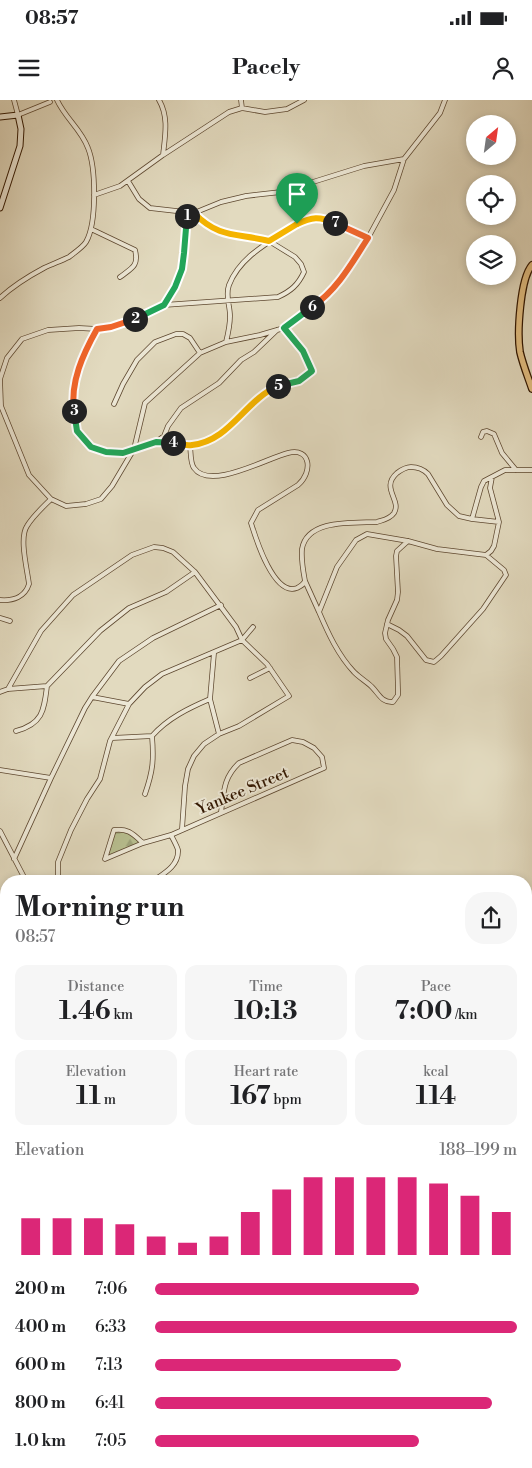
<!DOCTYPE html>
<html lang="en">
<head>
<meta charset="utf-8">
<style>
  :root { --surface:#fff; --page:#f6f6f6; --text:#202124; --muted:#757577; --accent:#db2777 }
  body { margin:0; font-family:"Libre Bodoni",serif; background:var(--page); color:var(--text); height:100vh; display:flex; flex-direction:column; font-size:19px; white-space:nowrap }
  * { box-sizing:border-box; margin:0 }
  p { font-size:16px; color:var(--muted) }
  .icon { flex:none; width:28px; height:28px; fill:none; stroke:currentColor; stroke-width:2; stroke-linecap:round; stroke-linejoin:round }
  .map { position:relative; flex:1; overflow:hidden }
  .drawer { position:absolute; left:0px; top:775px; width:532px; height:594px; display:flex; flex-direction:column; background:var(--surface); border-radius:20px 20px 0 0; box-shadow:0 2px 8px #0003 }
  .drawer>* { flex:none }
  .needle { width:32px; rotate:29deg }
  .buttons { position:absolute; left:466px; top:15px; display:grid; gap:10px }
  .buttons a { display:grid; place-items:center; width:50px; height:50px; border-radius:50%; background:var(--surface); box-shadow:0 2px 8px #0003; font-size:25px }
  .pin { position:absolute; display:grid; place-items:center; width:42px; height:42px; color:#fff; margin:-51px -21px; border-radius:50% 50% 50% 0; rotate:-45deg; box-shadow:0 0 5px #0007 }
  .pin .icon { rotate:45deg }
  .km { position:absolute; width:25px; height:25px; margin:-12px; border-radius:50%; background:#222; color:#fff; font-size:14px; line-height:25px; text-align:center }
  .round { display:grid; place-items:center; flex:none; width:52px; height:52px; border-radius:20px; background:var(--page) }
  .head { display:flex; align-items:center; justify-content:space-between; height:85px; padding:0 15px }
  h1 { font-size:28px; font-weight:700; line-height:38px }
  .figures { display:grid; grid-template-columns:repeat(3,1fr); gap:8px; height:85px; padding:5px 15px }
  .figures div { display:grid; align-content:center; border-radius:12px; background:var(--page); text-align:center }
  .figures b { font-size:25px; font-weight:700 }
  .figures small { font-size:14px; font-weight:400 }
  .figures p { font-size:14px }
  .chart { height:140px; padding:10px 15px }
  .chart p { display:flex; justify-content:space-between }
  .chart svg { width:100%; height:90px; margin-top:5px; stroke:var(--accent); stroke-width:6 }
  ul { padding:0 15px; list-style:none; font-size:16px }
  li { display:grid; grid-template-columns:80px 60px 1fr; align-items:center; height:38px }
  li i { height:12px; border-radius:6px; background:var(--accent) }
  .status { display:flex; justify-content:space-between; align-items:center; height:35px; padding:0 25px; background:var(--surface); direction:ltr }
  .status svg { height:14px; fill:currentColor }
  header { display:flex; justify-content:space-between; align-items:center; height:65px; padding:0 15px; background:var(--surface); font-size:22px; font-weight:700 }
  .map>svg:first-child { display:block }
</style>
</head>
<body>
<div class="status"><b>08:57</b><svg viewBox="0 0 49 12"><path d="M0 12V9h3v3zM5 12V6h3v6zM10 12V3h3v9zM15 12V0h3v12zM26 1h20v11H26zM47 4h2v5h-2z"/></svg></div>
<header><svg class="icon" aria-label="menu" viewBox="0 0 24 24"><path d="M4 6h16M4 12h16M4 18h16"/></svg>Pacely<svg class="icon" aria-label="person" viewBox="0 0 24 24"><circle cx="12" cy="8" r="4"/><path d="M4 21q1-7 8-7t8 7"/></svg></header>
<div class="map">
<svg width="532" height="1368" viewBox="0 0 532 1368">
  <defs>
    <pattern id="forest-firs" width="22" height="20" patternUnits="userSpaceOnUse" patternTransform="scale(1.25)"><rect width="22" height="20" fill="#b7be8f"/><path d="M5 1l3.5 6h-7zM16 11l3.5 6h-7z" fill="#9ea37a"/></pattern>
  </defs>
  <rect width="100%" height="100%" fill="#e2dabf"/>
  <filter id="stains"><feTurbulence type="fractalNoise" baseFrequency=".004" numOctaves="4"/><feColorMatrix values="0 0 0 0 .2 0 0 0 0 .09 0 0 0 0 .02 0 0 0 .5 -.17"/></filter>
  <radialGradient id="worn" r=".72"><stop offset=".6" stop-color="#630" stop-opacity="0"/><stop offset="1" stop-color="#630" stop-opacity=".3"/></radialGradient>
  <path fill="url(#forest-firs)" stroke="#746a48" d="M122,729L143,743L106,758L114,730Z"/>
  <g fill="none" stroke-linecap="round" stroke-linejoin="round">
    <path stroke="#95bbb2" stroke-width="8" d="M0,799L3,803L6,810
      M526,1338H532"/>
    <defs>
      <path id="street" d="M14,0L18,15L50,2
        M159,0C169,17 165,36 163,55
        M241,0L242,8
        M128,81L139,99L150,108L194,113L204,123L221,133L236,136L255,138L269,141L295,157L301,164L304,172C298,185 291,191 278,197L164,205
        M94,95L120,86L163,55L229,12L242,8L265,12L287,9L304,0
        M187,113L184,153L182,169L175,187L164,205L145,215L111,227L97,229L79,228L48,230L22,239L7,258L0,279L1,306L29,375L51,399L66,406L86,404L101,399L112,386L134,349L145,303L200,253L226,242L260,235L284,228L320,202L340,180L368,138L394,90L404,59L440,13L445,0
        M194,113L221,102L246,96L281,92L364,66L404,59
        M91,129L135,150C139,166 132,168 120,177
        M0,198C13,186 29,176 44,168C52,164 61,161 69,157C74,153 83,147 86,142C97,123 96,68 88,48C81,29 65,18 57,0
        M97,229L89,244L78,271L74,285L73,308L77,331L91,347L106,352L123,353L156,342L190,346L207,342L232,326L255,301L275,287L287,283L299,281L312,271L303,251L284,228
        M226,242C228,234 230,225 230,216C230,205 225,196 229,185C239,159 264,145 286,131C293,127 302,119 310,118C327,115 353,131 368,138
        M114,304L123,284L137,260L155,242L176,234H183L190,238L200,253
        M481,337L483,332L487,331L494,334L502,353L516,370
        M156,342L164,336L168,326L181,308L219,283L241,260L254,252L277,230
        M190,346C191,352 190,363 194,368C210,391 267,358 288,353C311,347 313,372 298,385L258,410L251,423C256,439 274,497 297,488C301,486 303,485 305,481C303,470 301,460 302,449C307,419 353,423 377,422C383,420 390,419 394,413C402,400 380,388 397,373C401,370 406,367 411,367C418,367 423,369 428,374L447,405L459,416L472,419L481,387L484,381L505,370H532
        M472,419L499,422
        M408,441L397,451L396,456L398,492L397,500L388,520L385,533L386,539L393,549L397,557L398,590V595L393,602C382,603 379,594 372,587C367,582 360,578 354,572C338,555 328,533 319,512L337,467L356,440L367,434L408,441L437,449L486,455L491,451L494,446L499,422L490,388L492,377
        M305,481L319,512
        M0,500C13,501 25,497 29,484C27,468 19,438 27,426C33,416 43,407 51,399
        M0,518L10,521
        M387,524L399,530L407,536L426,560L434,562L441,556L483,509L504,478L506,475L504,470L486,455
        M214,553L210,599L219,634
        M250,578L270,568
        M8,589L41,531L73,495L132,455L154,447L163,448L173,452L195,472L236,527L242,540L267,564L289,596L239,626L219,634L204,644L194,656L188,669L185,686L182,729
        M0,592L8,589L47,586L100,531L129,508L166,492L195,472
        M92,597L129,604
        M16,631C43,624 44,610 47,586
        M112,638L152,636C168,618 189,608 210,599
        M0,670L51,678
        M145,694C153,671 154,660 152,636
        M0,731L26,781
        M14,759L51,678L85,608L92,597L119,561L153,538L221,505
        M105,759L143,743L171,735L324,668L322,657L314,648L303,642L292,640L239,663C223,678 224,692 221,712
        M105,759L114,730C128,728 133,734 143,743
        M58,781V762L71,730L87,699L100,679L110,641L129,604L145,587L162,574L242,540L253,527
        M153,781C163,774 179,766 178,750C177,746 173,739 171,735
        M526,838L532,840
        M0,854L6,853
        M0,856L6,868
        M526,879L532,881
        M526,922L532,912
        M526,972L532,967
        M0,1001L6,992
        M0,1005L6,1045L3,1055
        M526,1035L532,1034
        M526,1062L532,1066
        M0,1081L6,1086
        M0,1101L6,1095
        M526,1180H532
        M526,1224L532,1225
        M0,1250L6,1229
        M526,1267H532
        M0,1320H6
        M102,1364L171,1362
        M3,1368L8,1362
        M196,1368L202,1362"/>
      <path id="secondary" d="M0,17L18,15L21,29L20,46L0,108
        M0,1208L6,1207
        M233,1362L236,1368"/>
      <path id="primary" d="M532,165C520,179 517,233 520,252C523,265 528,277 532,289"/>
    </defs>
    <use href="#street" stroke="#5e4830" stroke-width="5.5"/>
    <use href="#secondary" stroke="#321701" stroke-width="7"/>
    <use href="#primary" stroke="#321701" stroke-width="8"/>
    <use href="#street" stroke="#ece7d5" stroke-width="4"/>
    <use href="#secondary" stroke="#ece7d5" stroke-width="5"/>
    <use href="#primary" stroke="#e1bd80" stroke-width="5.5"/>
  </g>
  <g fill="none" stroke-linecap="round" stroke-linejoin="round">
    <defs>
      <path id="split-1" d="M187,116V113H194C219,139 238,133 269,141L297,124"/>
      <path id="split-2" d="M135,219L164,205L175,187L182,169L184,153L187,116"/>
      <path id="split-3" d="M74,311C70,282 83,254 97,229L111,227L135,219"/>
      <path id="split-4" d="M74,311L77,331L91,347L106,352L123,353L156,342L173,343"/>
      <path id="split-5" d="M173,343C179,344 186,346 192,345C230,341 245,300 278,286"/>
      <path id="split-6" d="M278,286L299,281L312,271L303,251L284,228L312,207"/>
      <path id="split-7" d="M312,207C337,190 352,163 368,138L335,123"/>
      <path id="split-8" d="M297,124C312,117 319,116 335,123"/>
    </defs>
    <use href="#split-1" stroke="#fff" stroke-width="10"/>
    <use href="#split-2" stroke="#fff" stroke-width="10"/>
    <use href="#split-3" stroke="#fff" stroke-width="10"/>
    <use href="#split-4" stroke="#fff" stroke-width="10"/>
    <use href="#split-5" stroke="#fff" stroke-width="10"/>
    <use href="#split-6" stroke="#fff" stroke-width="10"/>
    <use href="#split-7" stroke="#fff" stroke-width="10"/>
    <use href="#split-8" stroke="#fff" stroke-width="10"/>
    <use href="#split-1" stroke="#f5b400" stroke-width="6"/>
    <use href="#split-2" stroke="#22a559" stroke-width="6"/>
    <use href="#split-3" stroke="#f0652b" stroke-width="6"/>
    <use href="#split-4" stroke="#22a559" stroke-width="6"/>
    <use href="#split-5" stroke="#f5b400" stroke-width="6"/>
    <use href="#split-6" stroke="#22a559" stroke-width="6"/>
    <use href="#split-7" stroke="#f0652b" stroke-width="6"/>
    <use href="#split-8" stroke="#f5b400" stroke-width="6"/>
  </g>
  <g text-anchor="middle" stroke-width="4" stroke-linejoin="round" paint-order="stroke">
    <g font-size="16" fill="#321701" stroke="#ece7d5">
      <text transform="translate(242 690) rotate(-23)" y="6">Yankee Street</text>
    </g>
  </g>
  <rect width="100%" height="100%" filter="url(#stains)"/>
  <rect width="100%" height="100%" fill="url(#worn)"/>
</svg>
<div class="buttons">
<a><svg class="needle" viewBox="-14 -14 28 28"><path d="M0-13l5 13h-10z" fill="#e53935"/><path d="M0 13l5-13h-10z" fill="#757577"/></svg></a>
<a><svg class="icon" aria-label="locate" viewBox="0 0 24 24"><circle cx="12" cy="12" r="6"/><path d="M12 2v4M12 18v4M2 12h4M18 12h4"/></svg></a>
<a><svg class="icon" aria-label="layers" viewBox="0 0 24 24"><path d="M12 4l9 5-9 5-9-5zM3 14l9 5 9-5"/></svg></a>
</div>
<div class="pin" style="left:297px;top:124px;background:#1e9e55"><svg class="icon" aria-label="arrive" viewBox="0 0 24 24"><path d="M6 21V4h12l-3 4 3 4H6"/></svg></div>
<b class="km" style="left:187px;top:116px">1</b>
<b class="km" style="left:135px;top:219px">2</b>
<b class="km" style="left:74px;top:311px">3</b>
<b class="km" style="left:173px;top:343px">4</b>
<b class="km" style="left:278px;top:286px">5</b>
<b class="km" style="left:312px;top:207px">6</b>
<b class="km" style="left:335px;top:123px">7</b>
<section class="drawer">
<div class="head"><div><h1>Morning run</h1><p>08:57</p></div><a class="round"><svg class="icon" aria-label="share" viewBox="0 0 24 24"><path d="M12 15V3M7 8l5-5 5 5M5 13v7h14v-7"/></svg></a></div>
<div class="figures">
<div><p>Distance</p><b>1.46<small> km</small></b></div>
<div><p>Time</p><b>10:13</b></div>
<div><p>Pace</p><b>7:00<small> /km</small></b></div>
</div>
<div class="figures">
<div><p>Elevation</p><b>11<small> m</small></b></div>
<div><p>Heart rate</p><b>167<small> bpm</small></b></div>
<div><p>kcal</p><b>114</b></div>
</div>
<div class="chart"><p><span>Elevation</span>188–199 m</p>
<svg viewBox="0 0 160 44" preserveAspectRatio="none"><path d="M5 44V26M15 44V26M25 44V26M35 44V29M45 44V35M55 44V38M65 44V35M75 44V23M85 44V12M95 44V6M105 44V6M115 44V6M125 44V6M135 44V9M145 44V15M155 44V23"/></svg>
</div>
<ul>
<li><b>200 m</b>7:06<i style="width:73%"></i></li>
<li><b>400 m</b>6:33<i style="width:100%"></i></li>
<li><b>600 m</b>7:13<i style="width:68%"></i></li>
<li><b>800 m</b>6:41<i style="width:93%"></i></li>
<li><b>1.0 km</b>7:05<i style="width:73%"></i></li>
</ul>
</section>
</div>
</body>
</html>
